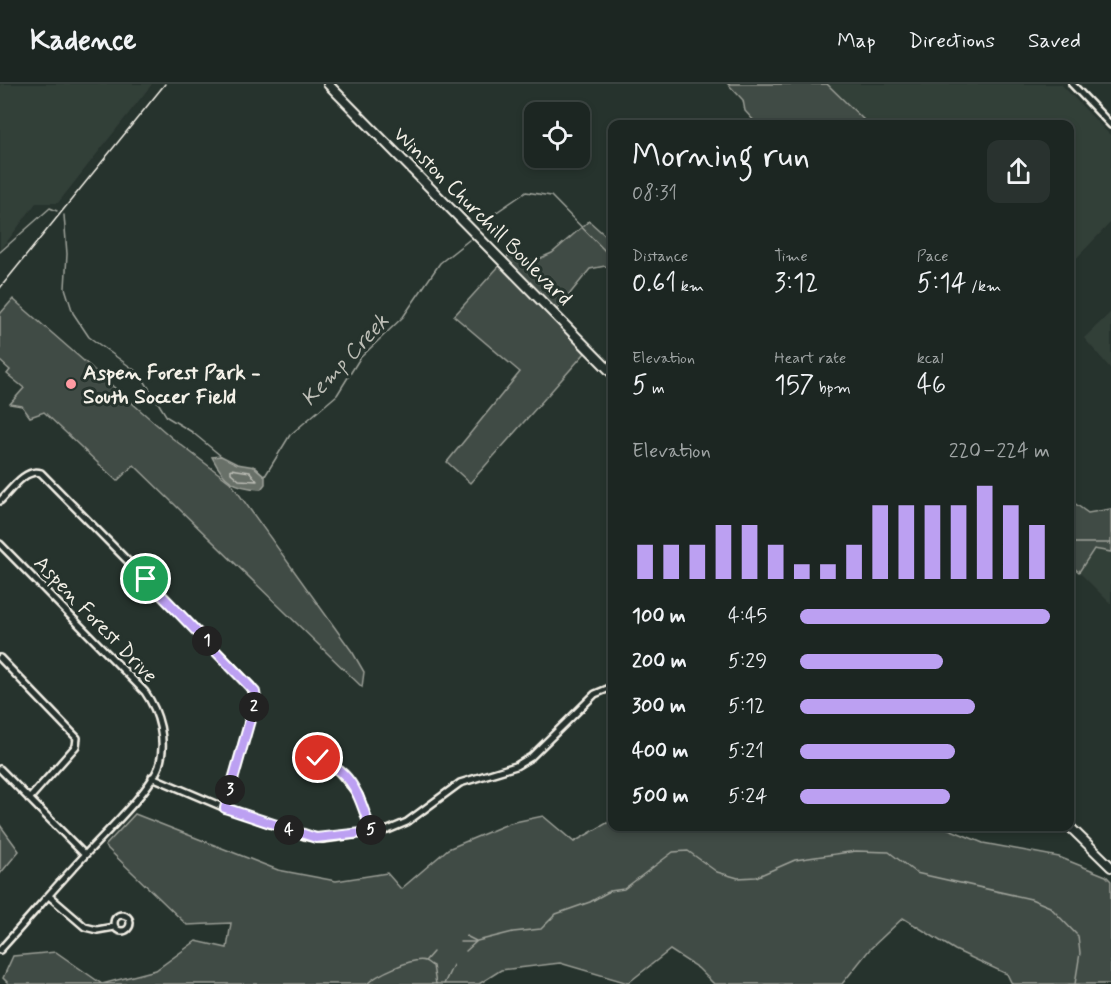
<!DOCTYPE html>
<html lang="en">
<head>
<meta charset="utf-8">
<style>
  :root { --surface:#1c2622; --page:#29322f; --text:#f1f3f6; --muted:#a0a5a5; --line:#3a4340; --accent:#bca0f2 }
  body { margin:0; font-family:Mynerve,sans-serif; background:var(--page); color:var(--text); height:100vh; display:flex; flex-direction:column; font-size:22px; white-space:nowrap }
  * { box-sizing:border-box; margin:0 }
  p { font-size:20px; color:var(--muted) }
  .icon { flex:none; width:33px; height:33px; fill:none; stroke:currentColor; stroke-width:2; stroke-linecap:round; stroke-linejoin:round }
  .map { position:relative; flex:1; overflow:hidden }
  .panel { position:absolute; left:608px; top:36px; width:466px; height:711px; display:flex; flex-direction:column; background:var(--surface); border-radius:12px; box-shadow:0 3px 9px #0003,0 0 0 2px var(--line) }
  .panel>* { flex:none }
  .buttons { position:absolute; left:524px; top:18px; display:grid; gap:12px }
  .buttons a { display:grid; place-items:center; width:66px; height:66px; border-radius:12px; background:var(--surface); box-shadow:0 3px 9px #0003,0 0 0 2px var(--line); font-size:30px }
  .pin { position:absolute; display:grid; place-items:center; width:51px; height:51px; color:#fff; margin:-26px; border:3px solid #fff; border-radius:50%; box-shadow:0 2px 6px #0007 }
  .km { position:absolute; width:30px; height:30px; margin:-15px; border-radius:50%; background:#222; color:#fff; font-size:16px; line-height:30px; text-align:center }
  .round { display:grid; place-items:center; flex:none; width:63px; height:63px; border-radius:12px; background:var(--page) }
  .head { display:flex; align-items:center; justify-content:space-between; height:102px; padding:0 24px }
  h1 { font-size:33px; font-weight:600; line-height:45px }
  .metrics { display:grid; grid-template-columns:repeat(3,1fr); gap:9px; height:102px; padding:6px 24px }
  .metrics div { display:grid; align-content:center }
  .metrics b { font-size:26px; font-weight:600 }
  .metrics small { font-size:16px; font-weight:400 }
  .metrics p { font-size:16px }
  .chart { height:168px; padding:12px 24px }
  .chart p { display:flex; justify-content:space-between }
  .chart svg { width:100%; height:108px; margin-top:6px; stroke:var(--accent); stroke-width:6 }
  ul { padding:0 24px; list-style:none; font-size:20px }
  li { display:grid; grid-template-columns:96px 72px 1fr; align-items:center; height:45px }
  li i { height:15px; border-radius:8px; background:var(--accent) }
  header { display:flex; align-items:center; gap:36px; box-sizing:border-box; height:84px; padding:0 30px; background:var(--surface); border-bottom:2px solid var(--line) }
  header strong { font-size:28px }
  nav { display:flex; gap:33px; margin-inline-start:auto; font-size:21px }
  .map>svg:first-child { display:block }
</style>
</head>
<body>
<header>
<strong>Kadence</strong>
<nav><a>Map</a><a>Directions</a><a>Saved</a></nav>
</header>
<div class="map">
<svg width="1111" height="900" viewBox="0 0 1111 900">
  <rect width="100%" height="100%" fill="#26332d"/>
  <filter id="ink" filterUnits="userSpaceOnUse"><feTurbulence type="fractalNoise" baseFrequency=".0167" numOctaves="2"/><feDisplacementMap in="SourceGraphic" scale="12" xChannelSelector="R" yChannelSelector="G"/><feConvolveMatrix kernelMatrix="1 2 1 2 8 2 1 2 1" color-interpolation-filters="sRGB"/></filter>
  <g filter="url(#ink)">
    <path fill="#333f39" d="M0,0H152L58,119H36L0,167Z
      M827,0H1061L1111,52V138L1070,181V40H868Z
      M1111,228V285L1084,254Z
      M1094,465L1111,468V520L1079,488Z"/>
    <path fill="#414b45" stroke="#9a9e96" stroke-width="1.5" d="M728,0H827L868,40H757L745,27L743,16Z
      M589,137L608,154L612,150V187L605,182L590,185L551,233L585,269L470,399L447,378L520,288L454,232L510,170L534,177L552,169Z
      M13,215L172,354L231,399L353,569L364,588L362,603L134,381L117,397L44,328L30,333L22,322L10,320L24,304L7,290L10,286L0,277V230Z
      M1070,416L1088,429L1111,425V468L1094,465L1079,488L1070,481Z
      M135,730L278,786L336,797L387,789L401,805L448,765L510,739L543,732L574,758L612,736V742L944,743L983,759L1059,773L1106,792L1111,797V900H1012L1007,890L955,866L903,834L870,865L842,900H714L698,884L670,866L628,899L560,879L501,886L479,900H9L3,894L13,872L56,868L102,900L156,886L196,857L227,864L231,839L187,841L105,762Z
      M0,741L19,767L0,790Z"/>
    <path fill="#676f68" stroke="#9fa39b" stroke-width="1.5" d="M221,372L237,380L255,383L265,392V400L261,405C234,404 224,397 212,373Z"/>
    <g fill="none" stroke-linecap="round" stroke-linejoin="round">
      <path stroke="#bcbdb5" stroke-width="1.5" d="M231,385L250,388L257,397L239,396L231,389Z"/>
      <path stroke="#9fa39b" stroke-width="1.5" d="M64,131L67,170L65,204L73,229L89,253L140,290L167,333L192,348L221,372
        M482,144L488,134L526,108L551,112L612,174
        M0,168L50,124L57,127
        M253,382L265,392L290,351L337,311L360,274L403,233L440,179L469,156
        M1073,459H1111
        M466,852L476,857
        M460,858H476
        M466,867L477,857L513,848L541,845L556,830L590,818L610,807L624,805L673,768L688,767L717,788L738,794L756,793L795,776L856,767L889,768L916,789L1031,815L1050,823L1078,852L1080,869L1075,900
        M426,876L433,868
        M367,900C376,891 413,873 425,877C428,878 430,881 433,882L436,900
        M444,900L453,881"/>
      <defs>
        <path id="street" d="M1072,0L1111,41
          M0,417C11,406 25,384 41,389L251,602L256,615L225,724
          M0,460L145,608C159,628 167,657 159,682C150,707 105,749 86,770C57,801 29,834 0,866
          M0,574L77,654L76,662L29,715
          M322,665L332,667L333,681L319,676V669Z
          M333,681L359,712L371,748
          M0,685L85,771
          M152,693L225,724L305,752L323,755L388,746L407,738L460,699L516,682L531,673L595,610L612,603
          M49,812L85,843L97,846L114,843
          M114 839a8 8 0 1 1 16 0a8 8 0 1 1-16 0Z"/>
        <path id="secondary" d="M328,0L612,289
          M1069,742L1111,783"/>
      </defs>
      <use href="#street" stroke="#f4f1e8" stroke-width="10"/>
      <use href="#secondary" stroke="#f4f1e8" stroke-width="12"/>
      <use href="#street" stroke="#26332d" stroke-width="5"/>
      <use href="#secondary" stroke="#26332d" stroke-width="8"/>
      <path stroke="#f4f1e8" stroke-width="1.5" d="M0,204L165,0"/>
    </g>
  </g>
  <g fill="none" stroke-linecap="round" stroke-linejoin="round" filter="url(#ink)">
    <defs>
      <path id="route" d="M146,495L255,608L256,615L225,724L316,754L371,748C363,723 353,684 323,680L318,674"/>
    </defs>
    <use href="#route" stroke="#fff" stroke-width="12"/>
    <use href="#route" stroke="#bca0f2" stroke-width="8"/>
  </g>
  <circle fill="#ff9aa2" stroke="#26332d" stroke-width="2" cx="71" cy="300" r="6"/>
  <g text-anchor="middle" stroke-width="6" stroke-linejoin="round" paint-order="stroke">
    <g font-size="21" fill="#f4f1e8" stroke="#26332d">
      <text transform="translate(483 132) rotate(45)" y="7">Winston Churchill Boulevard</text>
      <text transform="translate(96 535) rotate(46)" y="7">Aspen Forest Drive</text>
    </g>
    <g font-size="21" font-weight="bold" fill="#f4f1e8" stroke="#26332d" text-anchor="start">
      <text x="83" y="295">Aspen Forest Park -<tspan x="83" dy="24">South Soccer Field</tspan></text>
    </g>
    <g font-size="22" font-style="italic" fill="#bcbdb5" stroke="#26332d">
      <text transform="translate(344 275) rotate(-47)" y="8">Kemp Creek</text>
    </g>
  </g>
</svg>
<div class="buttons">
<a><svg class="icon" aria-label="locate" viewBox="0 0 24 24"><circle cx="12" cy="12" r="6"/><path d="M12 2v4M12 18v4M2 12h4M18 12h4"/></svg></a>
</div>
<div class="pin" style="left:146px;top:495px;background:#1e9e55"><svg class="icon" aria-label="arrive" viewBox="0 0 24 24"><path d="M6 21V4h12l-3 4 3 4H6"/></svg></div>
<div class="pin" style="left:318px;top:674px;background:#d93025"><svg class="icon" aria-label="check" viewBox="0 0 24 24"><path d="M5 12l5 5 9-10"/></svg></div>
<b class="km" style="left:207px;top:557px">1</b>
<b class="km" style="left:254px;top:623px">2</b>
<b class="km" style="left:230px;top:706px">3</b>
<b class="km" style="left:289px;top:746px">4</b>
<b class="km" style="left:371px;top:746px">5</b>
<section class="panel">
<div class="head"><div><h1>Morning run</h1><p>08:31</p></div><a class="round"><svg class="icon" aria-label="share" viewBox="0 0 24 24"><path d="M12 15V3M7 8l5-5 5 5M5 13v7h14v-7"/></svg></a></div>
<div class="metrics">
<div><p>Distance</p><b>0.61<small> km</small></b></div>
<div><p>Time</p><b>3:12</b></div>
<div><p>Pace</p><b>5:14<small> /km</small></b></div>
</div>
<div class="metrics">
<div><p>Elevation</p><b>5<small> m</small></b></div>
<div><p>Heart rate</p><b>157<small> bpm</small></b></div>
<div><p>kcal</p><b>46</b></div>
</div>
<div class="chart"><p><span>Elevation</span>220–224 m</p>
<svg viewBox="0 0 160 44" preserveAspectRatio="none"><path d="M5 44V30M15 44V30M25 44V30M35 44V22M45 44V22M55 44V30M65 44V38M75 44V38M85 44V30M95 44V14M105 44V14M115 44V14M125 44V14M135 44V6M145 44V14M155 44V22"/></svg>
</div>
<ul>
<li><b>100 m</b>4:45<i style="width:100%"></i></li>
<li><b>200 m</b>5:29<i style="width:57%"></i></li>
<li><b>300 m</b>5:12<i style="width:70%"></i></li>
<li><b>400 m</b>5:21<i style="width:62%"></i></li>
<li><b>500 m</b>5:24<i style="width:60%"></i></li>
</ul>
</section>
</div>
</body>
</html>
